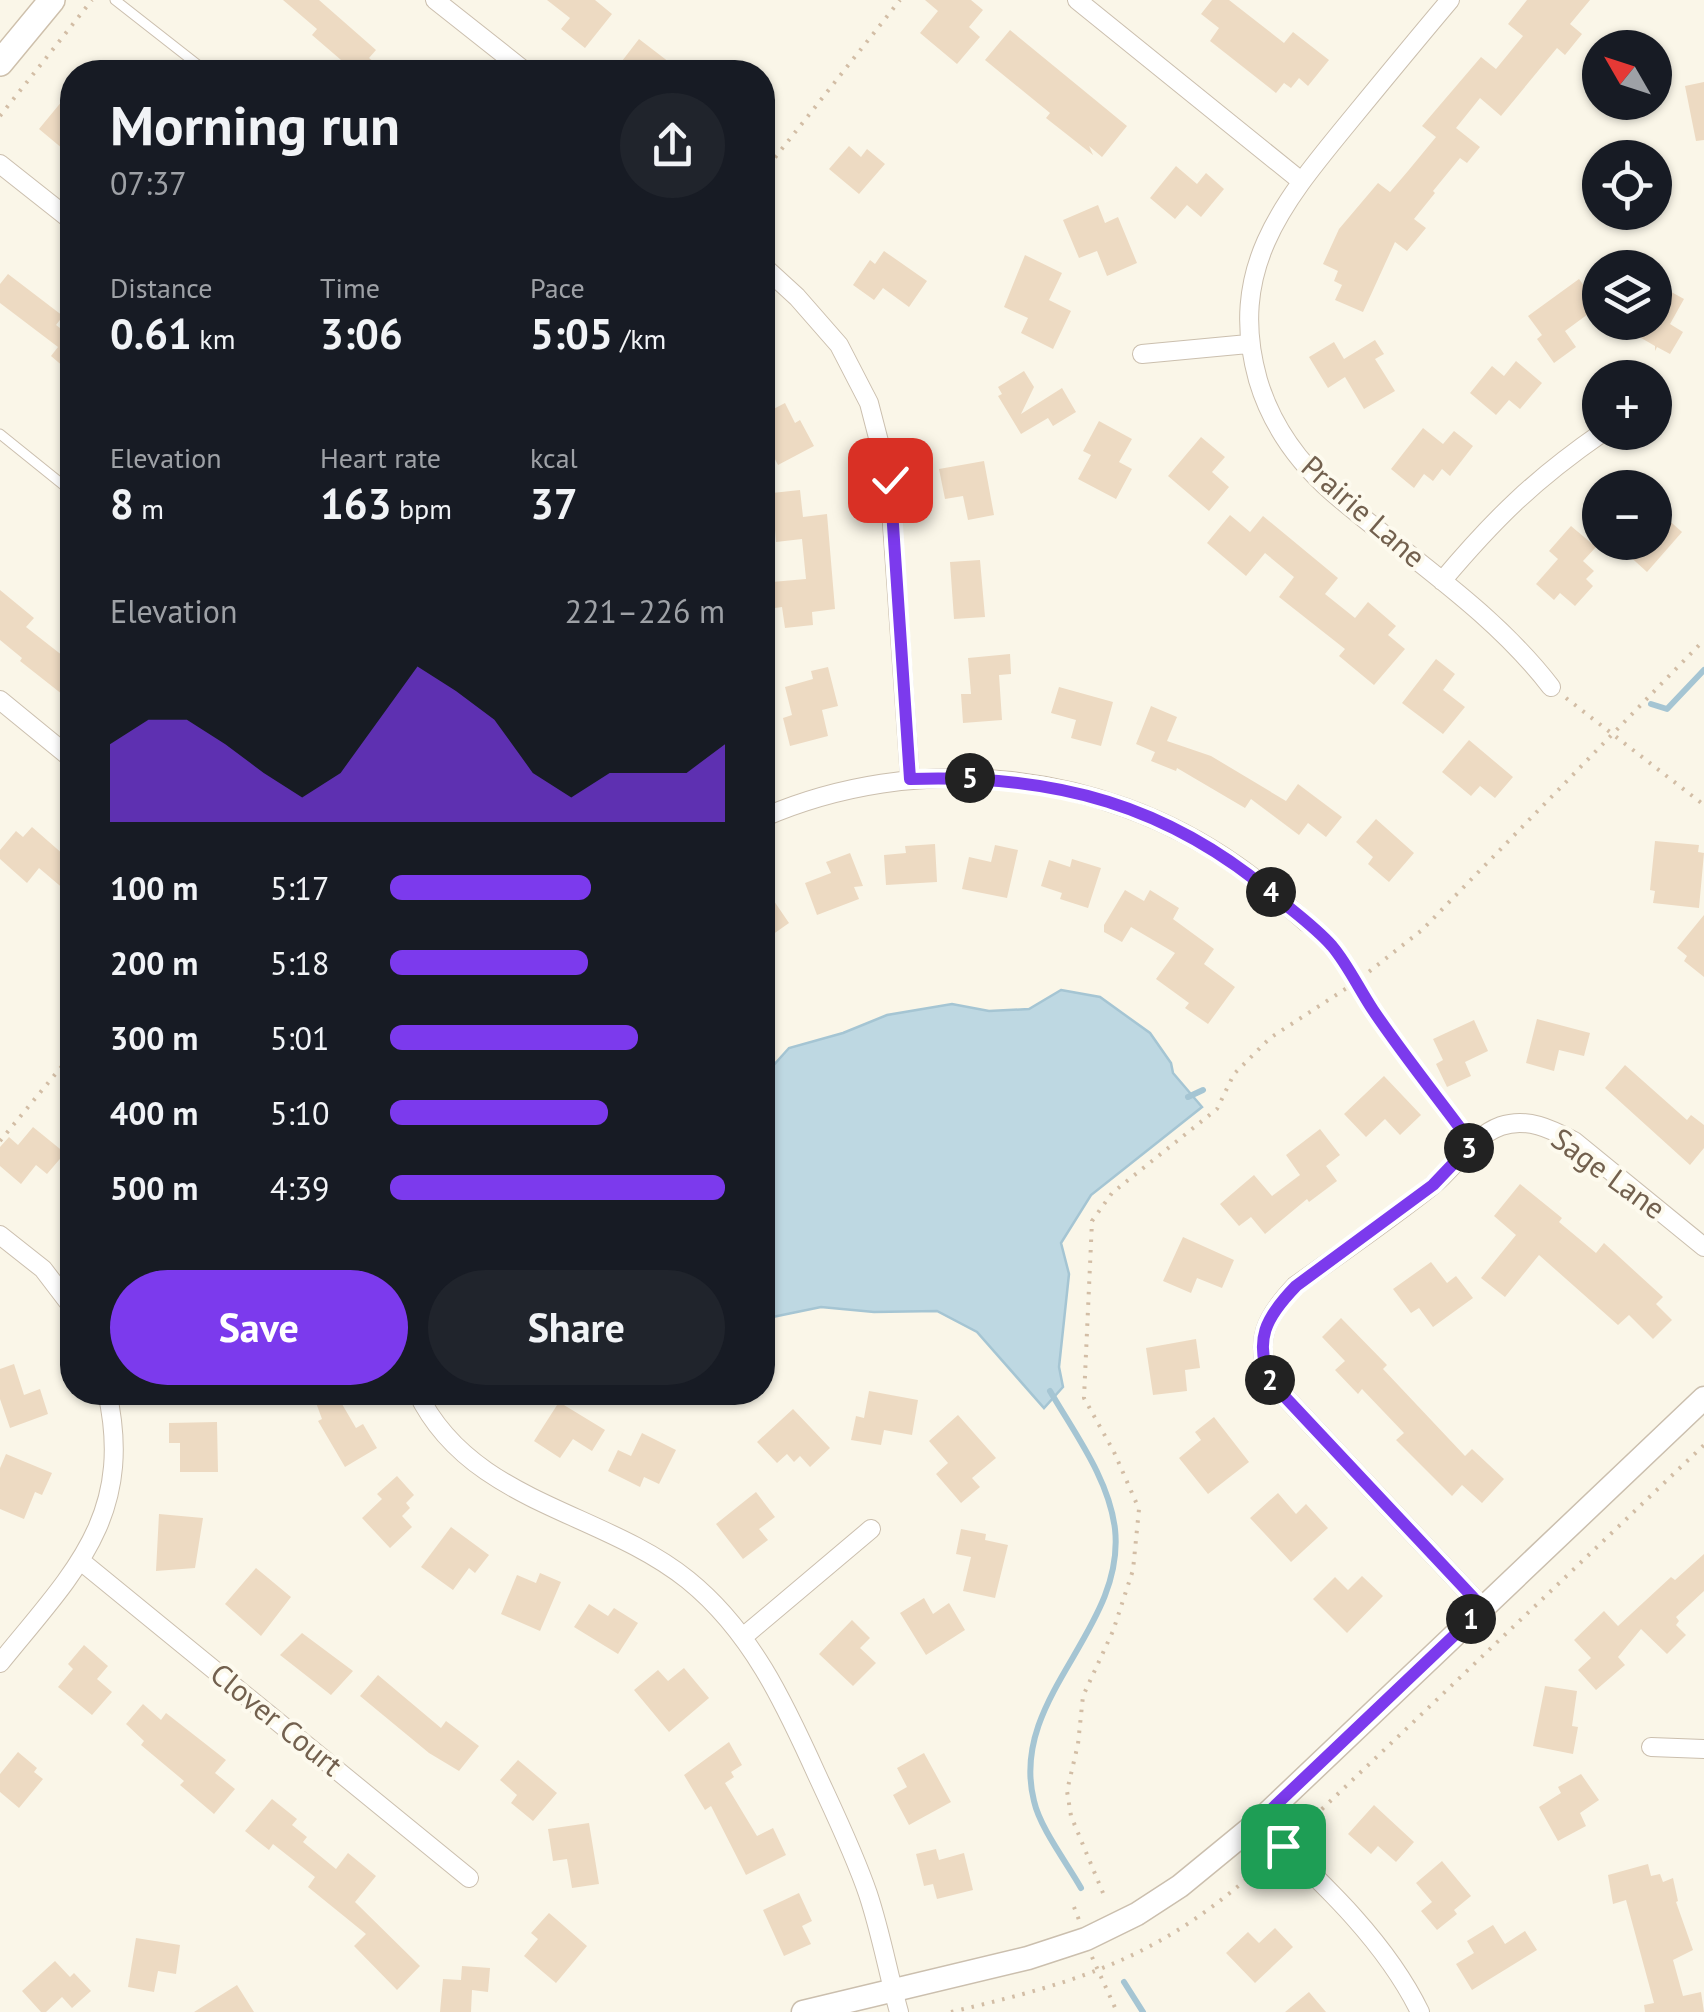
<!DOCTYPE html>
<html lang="en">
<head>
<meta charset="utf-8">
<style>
  :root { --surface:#171b24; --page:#20242c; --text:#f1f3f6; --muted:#9ea1a6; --accent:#7c3aed }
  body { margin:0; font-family:"PT Sans",sans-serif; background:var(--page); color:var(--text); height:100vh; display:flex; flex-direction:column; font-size:38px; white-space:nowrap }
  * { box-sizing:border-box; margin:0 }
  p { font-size:32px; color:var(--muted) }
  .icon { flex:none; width:55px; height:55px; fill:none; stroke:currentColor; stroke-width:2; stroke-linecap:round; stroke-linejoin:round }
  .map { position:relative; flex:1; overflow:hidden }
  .sheet { position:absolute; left:60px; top:60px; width:715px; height:1345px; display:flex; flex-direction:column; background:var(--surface); border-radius:40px; box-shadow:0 2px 8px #0004 }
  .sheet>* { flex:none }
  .needle { width:65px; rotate:309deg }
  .tools { position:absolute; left:1582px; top:30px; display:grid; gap:20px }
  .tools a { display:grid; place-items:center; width:90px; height:90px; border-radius:50%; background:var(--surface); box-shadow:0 2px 8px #0004; font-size:50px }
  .pin { position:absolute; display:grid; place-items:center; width:85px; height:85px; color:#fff; margin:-42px; border-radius:20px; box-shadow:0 5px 15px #0006 }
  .km { position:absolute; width:50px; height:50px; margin:-25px; border-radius:50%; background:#222; color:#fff; font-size:28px; line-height:50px; text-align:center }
  .round { display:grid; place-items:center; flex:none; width:105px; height:105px; border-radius:52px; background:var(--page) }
  .overview { display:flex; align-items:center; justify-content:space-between; height:170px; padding:0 50px }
  h1 { font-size:55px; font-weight:700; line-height:75px }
  .metrics { display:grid; grid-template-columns:repeat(3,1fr); gap:15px; height:170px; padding:10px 50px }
  .metrics div { display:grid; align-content:center }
  .metrics b { font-size:42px; font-weight:700 }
  .metrics small { font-size:28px; font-weight:400 }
  .metrics p { font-size:28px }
  .chart { height:280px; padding:20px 50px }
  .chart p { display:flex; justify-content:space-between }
  .chart svg { width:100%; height:180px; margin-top:10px; fill:var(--accent); opacity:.7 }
  .action { display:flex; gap:20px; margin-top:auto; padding:20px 50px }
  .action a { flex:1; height:115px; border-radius:60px; background:var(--accent); color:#fff; font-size:40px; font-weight:700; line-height:115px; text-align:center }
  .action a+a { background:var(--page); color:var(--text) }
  ul { padding:0 50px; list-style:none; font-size:32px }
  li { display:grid; grid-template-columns:160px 120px 1fr; align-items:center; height:75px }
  li i { height:25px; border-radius:12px; background:var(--accent) }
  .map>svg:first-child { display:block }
</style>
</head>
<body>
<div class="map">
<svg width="1704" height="2012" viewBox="0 0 1704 2012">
  <rect width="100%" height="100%" fill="#faf6e8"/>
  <path fill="#bed8e2" stroke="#a5c5d3" stroke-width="2.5" d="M1061,990L1100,997L1150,1033L1171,1063L1173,1073L1202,1107L1091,1195L1061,1243L1069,1274L1059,1367L1063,1387L1044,1408L977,1332L937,1311L874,1312L821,1307L763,1319V1077L789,1048L843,1033L887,1015L952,1004L989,1011L1029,1009Z"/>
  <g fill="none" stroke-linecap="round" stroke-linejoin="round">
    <path stroke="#a5c5d3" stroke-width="6" d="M1651,704L1667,709L1704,670
      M1188,1097L1203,1090
      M1050,1391C1075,1434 1109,1479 1115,1529C1126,1630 1008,1698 1034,1801C1040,1828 1067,1863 1081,1888
      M1124,1982L1143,2012"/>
  </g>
  <path fill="#eddac2" d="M283,0H319L376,50L369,58L387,72H355L312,35L317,29Z
    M547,0H595L612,14L585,48L561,29L570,18Z
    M925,0H971L983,10L969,27L980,37L957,64L920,33L938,11Z
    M1212,0H1229L1284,43L1293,32L1329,60L1308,86L1299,78L1291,88L1284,83L1276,93L1210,41L1219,28L1201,14Z
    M1527,0H1590L1570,24L1582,34L1565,55L1557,48L1501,116L1480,98L1456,128L1480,147L1467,163L1460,158L1433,191L1435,193L1414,219L1426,228L1407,251L1395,242L1363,312L1335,300L1342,285L1334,281L1338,271L1323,264L1339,229L1378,183L1390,192L1408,171L1436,137L1422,126L1481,57L1496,69L1523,36L1508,24Z
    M1010,30L1127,126L1102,157L1089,146L1093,155L1046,118L1050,113L985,60Z
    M639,39L682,72H636L622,61Z
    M1704,82V140L1696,141L1685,86Z
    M72,89V138L63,149L39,129Z
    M849,146L861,157L867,149L885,164L859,194L829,169Z
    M1176,166L1197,184L1206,173L1224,189L1201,217L1187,205L1175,219L1150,198Z
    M1098,205L1105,223L1118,217L1137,263L1107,276L1097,251L1079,258L1063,220Z
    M884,251L927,281L909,307L883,288L874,300L853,285L870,260L875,264Z
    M1025,255L1062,273L1049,300L1071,311L1053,349L1021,333L1028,318L1004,307Z
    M8,274L63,316L56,325L68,334L72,329V374L51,356L58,347L0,303V284Z
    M1579,279L1599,306L1565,331L1576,347L1554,363L1537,339L1542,335L1528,316Z
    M1655,283L1684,299L1670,324L1683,332L1670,354L1657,347L1655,351V346L1636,335L1643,322H1655Z
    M1375,340L1384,354L1375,359L1395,391L1364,409L1345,377L1328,388L1309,357L1334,342L1344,359Z
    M1516,361L1542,383L1520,409L1509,400L1496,415L1470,393L1492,366L1504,376Z
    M1024,371L1034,387L1021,414L1062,388L1076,412L1053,426L1048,418L1021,434L998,396L1002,394L998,387Z
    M785,403L795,423L800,420L814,446L778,465L764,438L770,434L762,415Z
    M1099,421L1132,439L1119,462L1132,469L1116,499L1078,479L1091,455L1083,451Z
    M1423,428L1443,444L1454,431L1473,446L1450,476L1442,469L1433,481L1424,474L1414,488L1391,469Z
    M1201,437L1225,457L1212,472L1229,487L1209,511L1168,476Z
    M984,461L994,515L968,520L963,496L945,499L939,469Z
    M800,490L803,517L827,514L835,609L812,612L813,625L785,628L782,607L775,608L772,582L806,579L802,539L776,542L772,493Z
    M1655,508L1682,532L1647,572L1614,542H1655Z
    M1230,515L1250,532L1263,516L1338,578L1325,594L1355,618L1368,602L1396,626L1388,635L1405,649L1374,685L1339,656L1345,649L1279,597L1294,577L1265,553L1246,576L1207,543Z
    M1571,526L1596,547L1583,561L1594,571L1586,579L1593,586L1575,606L1560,593L1554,600L1536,584L1558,559L1549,551Z
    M980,560L985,617L954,619L950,562Z
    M0,590L34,618L26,627L72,663V702L20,661L22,658L0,640Z
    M1010,654L1011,674L999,675L1002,720L963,723L961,694H971L968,658Z
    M1436,659L1455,674L1443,690L1465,707L1443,734L1402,703Z
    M828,667L838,706L822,710L828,736L790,746L783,718L792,715L785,687L813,679L811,671Z
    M1059,687L1113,702L1101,746L1071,738L1076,720L1051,713Z
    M1151,706L1177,717L1167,741L1211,756L1286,801L1298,784L1342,817L1326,837L1308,823L1299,835L1251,799L1245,808L1177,768L1176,771L1151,761L1155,752L1136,744Z
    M1469,740L1513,777L1495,798L1480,786L1471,796L1442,772Z
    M1376,819L1414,853L1389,882L1368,864L1373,857L1356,842Z
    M32,827L72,862V896L39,868L27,883L0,859V850L16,831L23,837Z
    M1655,841L1699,845L1698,852L1704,853L1699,908L1653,903L1655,891L1650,890Z
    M935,844L937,882L886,885L884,855L906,853L905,846Z
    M995,845L1018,850L1007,898L962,889L969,857L991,862Z
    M850,853L863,886L854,887L859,899L817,915L805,883L831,873L826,862Z
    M1072,859L1101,868L1088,908L1060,899L1062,893L1041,886L1049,860L1070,867Z
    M1125,890L1144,901L1150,890L1179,908L1173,919L1214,949L1204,964L1235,987L1208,1024L1185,1008L1189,1003L1156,979L1175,953L1131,927L1122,942L1104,932V925Z
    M774,901L789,923L762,942V909Z
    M1704,915V977L1684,961L1687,956L1677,948Z
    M1537,1019L1590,1033L1584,1056L1559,1050L1554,1071L1526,1063Z
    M1474,1020L1488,1051L1465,1062L1471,1076L1447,1087L1436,1064L1443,1060L1433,1039Z
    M1625,1065L1687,1120L1691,1115L1704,1125V1148L1690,1165L1605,1088Z
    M1384,1076L1421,1115L1400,1135L1385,1119L1366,1137L1344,1114Z
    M33,1127L65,1153L47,1174L36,1165L21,1184L0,1166V1147L9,1137L18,1145Z
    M1320,1129L1340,1155L1326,1166L1337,1181L1309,1202L1307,1199L1265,1234L1251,1217L1239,1226L1220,1204L1254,1175L1272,1196L1300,1175L1286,1155Z
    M1520,1184L1562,1218L1559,1222L1596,1253L1604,1243L1663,1297L1656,1304L1672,1320L1653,1339L1629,1315L1618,1325L1539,1255L1505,1297L1481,1278L1516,1235L1494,1216Z
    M1183,1237L1234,1260L1222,1288L1197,1278L1191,1293L1163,1281Z
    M1431,1262L1447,1283L1456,1276L1473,1298L1433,1327L1419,1308L1411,1313L1393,1289Z
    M1341,1318L1387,1365L1383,1369L1465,1456L1472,1449L1504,1479L1482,1503L1462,1485L1452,1496L1396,1440L1404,1433L1362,1389L1358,1394L1335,1370L1345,1361L1322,1337Z
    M1196,1339L1200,1368L1185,1370L1187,1391L1153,1395L1146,1348Z
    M14,1364L24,1395L40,1389L48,1414L10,1428L0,1399V1369Z
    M869,1391L918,1400L912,1435L884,1430L881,1445L851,1440L856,1416L864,1418Z
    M312,1392H335L356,1428L363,1424L377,1448L345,1467L318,1421L322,1419Z
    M559,1402L605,1430L592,1451L573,1439L560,1458L534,1441Z
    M793,1409L830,1448L810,1467L800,1456L794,1462L787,1454L777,1463L757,1442Z
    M958,1415L996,1458L972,1478L980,1487L961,1503L936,1474L948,1463L929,1441Z
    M1214,1417L1249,1462L1208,1494L1179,1458L1201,1440L1195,1432Z
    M217,1422L218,1472H180V1443H169V1423Z
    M642,1433L676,1450L659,1484L644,1477L640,1487L608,1471L618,1450L631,1456Z
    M6,1454L52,1473L42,1495L35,1492L24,1519L0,1509V1468Z
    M397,1476L414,1495L406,1503L410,1508L402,1516L412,1527L390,1548L362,1518L382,1499L377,1494Z
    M756,1492L775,1517L759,1529L768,1540L743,1559L716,1524Z
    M1278,1493L1296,1514L1306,1504L1328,1528L1291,1562L1250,1518Z
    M159,1514L203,1518L195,1568L156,1571Z
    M451,1527L489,1555L475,1573L469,1568L453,1590L421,1567Z
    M961,1529L986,1534L985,1540L1008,1545L995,1598L963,1591L971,1557L956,1554Z
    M1704,1554V1591L1676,1617L1679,1621L1676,1625L1686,1635L1667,1654L1641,1629L1618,1657L1625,1665L1596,1690L1578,1670L1591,1658L1574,1640L1604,1611L1618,1626L1671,1577L1675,1580Z
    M256,1568L291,1597L261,1636L225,1604Z
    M540,1573L561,1582L540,1631L501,1614L517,1575L536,1583Z
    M1362,1576L1383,1596L1347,1633L1313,1599L1335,1577L1348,1590Z
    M924,1598L933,1614L949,1603L965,1630L926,1655L900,1613Z
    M589,1604L608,1616L614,1608L638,1623L618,1654L574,1627Z
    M852,1620L870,1638L860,1648L876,1663L853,1686L819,1654Z
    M302,1633L353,1671L331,1695L280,1655Z
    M84,1645L108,1666L97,1679L112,1692L92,1715L58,1687L73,1669L68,1664Z
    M684,1668L709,1698L669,1732L634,1690L658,1670L668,1681Z
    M378,1675L441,1728L446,1721L479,1746L459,1771L429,1753L360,1696Z
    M1545,1686L1577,1691L1572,1726L1578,1727L1573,1754L1533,1746Z
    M143,1704L161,1720L166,1713L226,1760L215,1773L235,1789L214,1814L180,1785L184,1781L141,1745L144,1741L126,1724Z
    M729,1742L742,1765L731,1772L734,1777L725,1783L757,1836L773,1828L786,1855L746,1875L711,1806L705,1810L684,1775Z
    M18,1752L37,1768L34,1772L43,1779L19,1808L0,1792V1774Z
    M924,1753L951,1802L909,1825L893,1795L907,1787L897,1768Z
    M518,1760L557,1793L533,1821L511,1803L517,1795L500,1780Z
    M1581,1774L1599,1800L1580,1813L1586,1826L1558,1841L1539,1807L1561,1793L1558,1787Z
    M272,1799L297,1819L292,1825L307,1837L303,1842L336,1869L348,1853L376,1876L355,1902L420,1966L397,1990L354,1946L366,1934L308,1887L315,1877L273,1844L269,1850L245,1831Z
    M1374,1805L1414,1842L1396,1862L1378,1846L1371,1854L1348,1834Z
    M589,1823L599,1884L572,1888L567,1859L553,1861L548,1829Z
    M936,1849L939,1860L964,1853L973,1890L937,1899L933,1884L924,1886L916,1854Z
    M1442,1861L1471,1896L1454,1910L1457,1914L1437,1930L1421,1911L1432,1902L1416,1883Z
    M1648,1864L1651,1876L1660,1874L1663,1882L1673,1878L1678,1901L1676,1902L1693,1950L1673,1960L1683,1996L1701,1992L1704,2012H1645L1644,2005L1654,2003L1626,1900L1613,1904L1608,1875Z
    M799,1893L812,1921L802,1926L811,1944L784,1956L763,1910Z
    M549,1913L587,1946L556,1983L524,1956L538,1939L531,1933Z
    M1493,1925L1505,1944L1525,1931L1537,1950L1472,1990L1456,1964L1474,1953L1467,1941Z
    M1275,1928L1293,1947L1255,1983L1226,1953L1248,1932L1259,1943Z
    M136,1938L180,1945L176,1974L158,1971L154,1992L128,1987Z
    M55,1961L70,1977L74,1973L91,1991L72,2008L62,1997L46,2012H41L22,1991Z
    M462,1966L490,1968L488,1992L472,1990L471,2012H440L443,1979L461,1980Z
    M237,1985L254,2012H194Z
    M1309,1992L1326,2012H1285Z"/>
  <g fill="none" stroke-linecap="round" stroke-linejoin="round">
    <defs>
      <path id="service" d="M115,0L207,72
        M0,434L72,492"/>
      <path id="minor" d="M435,0L526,72
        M1077,0L1301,181
        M1450,0C1417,39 1385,78 1353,117C1286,199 1226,266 1258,380C1271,424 1297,461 1332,492C1406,556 1491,609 1551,687
        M0,164L72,221
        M762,265L797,297L839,345L869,403L889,480L910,779
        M1142,354L1248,344
        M1442,581C1495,518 1535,479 1603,432
        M0,700L72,759
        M762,818C916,751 1099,769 1236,865C1261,882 1284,903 1307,923
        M0,1235L43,1269L72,1307
        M417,1392C470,1503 601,1510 688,1580C751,1631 784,1702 817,1775C835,1814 854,1853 868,1894C881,1933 888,1973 899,2012
        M82,1562L469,1878
        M1483,1608L1271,1382C1253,1340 1266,1317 1295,1286C1341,1253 1388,1221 1432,1186C1456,1167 1471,1137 1501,1126C1527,1117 1551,1129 1574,1141L1704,1247
        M743,1637L871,1529
        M0,1663C72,1574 135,1517 107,1392
        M1651,1747L1704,1749
        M1258,1822C1317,1878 1384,1938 1420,2012"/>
      <path id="tertiary" d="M803,2012L1028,1958L1086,1939L1137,1914L1180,1886L1258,1822L1704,1398"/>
      <path id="secondary" d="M0,63L52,0"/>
    </defs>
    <use href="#service" stroke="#cbbfae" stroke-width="11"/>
    <use href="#minor" stroke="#cbbfae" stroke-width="20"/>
    <use href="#tertiary" stroke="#cbbfae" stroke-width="25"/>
    <use href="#secondary" stroke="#cec0ac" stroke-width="28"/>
    <path stroke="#d2bda5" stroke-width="4" stroke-dasharray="2.5 8" stroke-linecap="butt" d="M0,116L92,0
      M762,174L900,0
      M1566,698L1704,805
      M1319,934L1332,946L1373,1009L1461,1128
      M0,1141L72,1054
      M1299,1831L1704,1445
      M1103,1893L1071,1816L1067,1791L1078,1744L1083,1696L1113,1631L1133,1570L1139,1509L1114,1452L1084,1398L1092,1221L1112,1193L1217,1109L1234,1074L1270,1038L1356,982L1422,930L1704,640
      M1074,1907L1079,1920
      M1092,1957L1117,2012
      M951,2012C1087,1980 1165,1956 1270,1858"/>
    <use href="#service" stroke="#fff" stroke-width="9"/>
    <use href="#minor" stroke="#fff" stroke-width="18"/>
    <use href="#tertiary" stroke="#fff" stroke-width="22"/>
    <use href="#secondary" stroke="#fff" stroke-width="25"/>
  </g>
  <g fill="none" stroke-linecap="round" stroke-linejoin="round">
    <defs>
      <path id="route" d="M890,480L910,779C1054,774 1170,804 1281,901C1298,915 1317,929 1332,946C1348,965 1359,989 1373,1010C1404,1056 1439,1099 1472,1144L1433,1185L1296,1286C1266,1317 1253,1340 1271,1382L1483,1608L1258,1822L1283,1846"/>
    </defs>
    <use href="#route" stroke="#fff" stroke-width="20"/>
    <use href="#route" stroke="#7c3aed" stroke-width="12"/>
  </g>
  <g text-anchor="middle" stroke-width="8" stroke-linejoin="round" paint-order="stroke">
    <g font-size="30" fill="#72604e" stroke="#fdfaee">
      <text transform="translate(1363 512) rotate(41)" y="10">Prairie Lane</text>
      <text transform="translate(1608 1174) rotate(36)" y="10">Sage Lane</text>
      <text transform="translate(276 1720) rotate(39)" y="10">Clover Court</text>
    </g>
  </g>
</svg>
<div class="tools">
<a><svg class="needle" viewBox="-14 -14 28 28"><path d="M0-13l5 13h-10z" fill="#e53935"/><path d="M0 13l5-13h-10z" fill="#9ea1a6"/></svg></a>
<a><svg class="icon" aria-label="locate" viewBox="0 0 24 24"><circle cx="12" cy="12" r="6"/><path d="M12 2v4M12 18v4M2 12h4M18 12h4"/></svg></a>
<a><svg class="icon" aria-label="layers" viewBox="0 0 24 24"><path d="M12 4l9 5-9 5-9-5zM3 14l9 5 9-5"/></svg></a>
<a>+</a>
<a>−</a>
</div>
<div class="pin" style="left:1283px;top:1846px;background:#1e9e55"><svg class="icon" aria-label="arrive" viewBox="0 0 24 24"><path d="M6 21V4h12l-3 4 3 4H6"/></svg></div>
<div class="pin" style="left:890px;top:480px;background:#d93025"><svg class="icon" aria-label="check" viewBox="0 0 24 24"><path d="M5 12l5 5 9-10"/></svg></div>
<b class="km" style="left:1471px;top:1619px">1</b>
<b class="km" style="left:1270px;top:1380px">2</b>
<b class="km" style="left:1469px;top:1148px">3</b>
<b class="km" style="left:1271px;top:892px">4</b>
<b class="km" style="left:970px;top:778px">5</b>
<section class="sheet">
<div class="overview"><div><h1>Morning run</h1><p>07:37</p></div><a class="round"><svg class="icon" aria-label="share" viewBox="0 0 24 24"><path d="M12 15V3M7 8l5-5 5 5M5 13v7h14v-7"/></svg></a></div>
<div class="metrics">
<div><p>Distance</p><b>0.61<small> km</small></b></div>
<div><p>Time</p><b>3:06</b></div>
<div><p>Pace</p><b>5:05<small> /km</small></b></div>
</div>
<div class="metrics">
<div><p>Elevation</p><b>8<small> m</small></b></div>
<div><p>Heart rate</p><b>163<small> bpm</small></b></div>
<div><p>kcal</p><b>37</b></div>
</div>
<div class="chart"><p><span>Elevation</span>221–226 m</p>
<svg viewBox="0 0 160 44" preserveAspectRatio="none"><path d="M0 44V25L10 19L20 19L30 25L40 32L50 38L60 32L70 19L80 6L90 12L100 19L110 32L120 38L130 32L140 32L150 32L160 25V44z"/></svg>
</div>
<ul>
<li><b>100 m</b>5:17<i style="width:60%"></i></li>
<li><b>200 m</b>5:18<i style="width:59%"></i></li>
<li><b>300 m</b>5:01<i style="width:74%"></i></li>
<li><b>400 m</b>5:10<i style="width:65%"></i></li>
<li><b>500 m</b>4:39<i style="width:100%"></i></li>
</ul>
<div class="action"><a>Save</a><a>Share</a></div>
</section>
</div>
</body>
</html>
